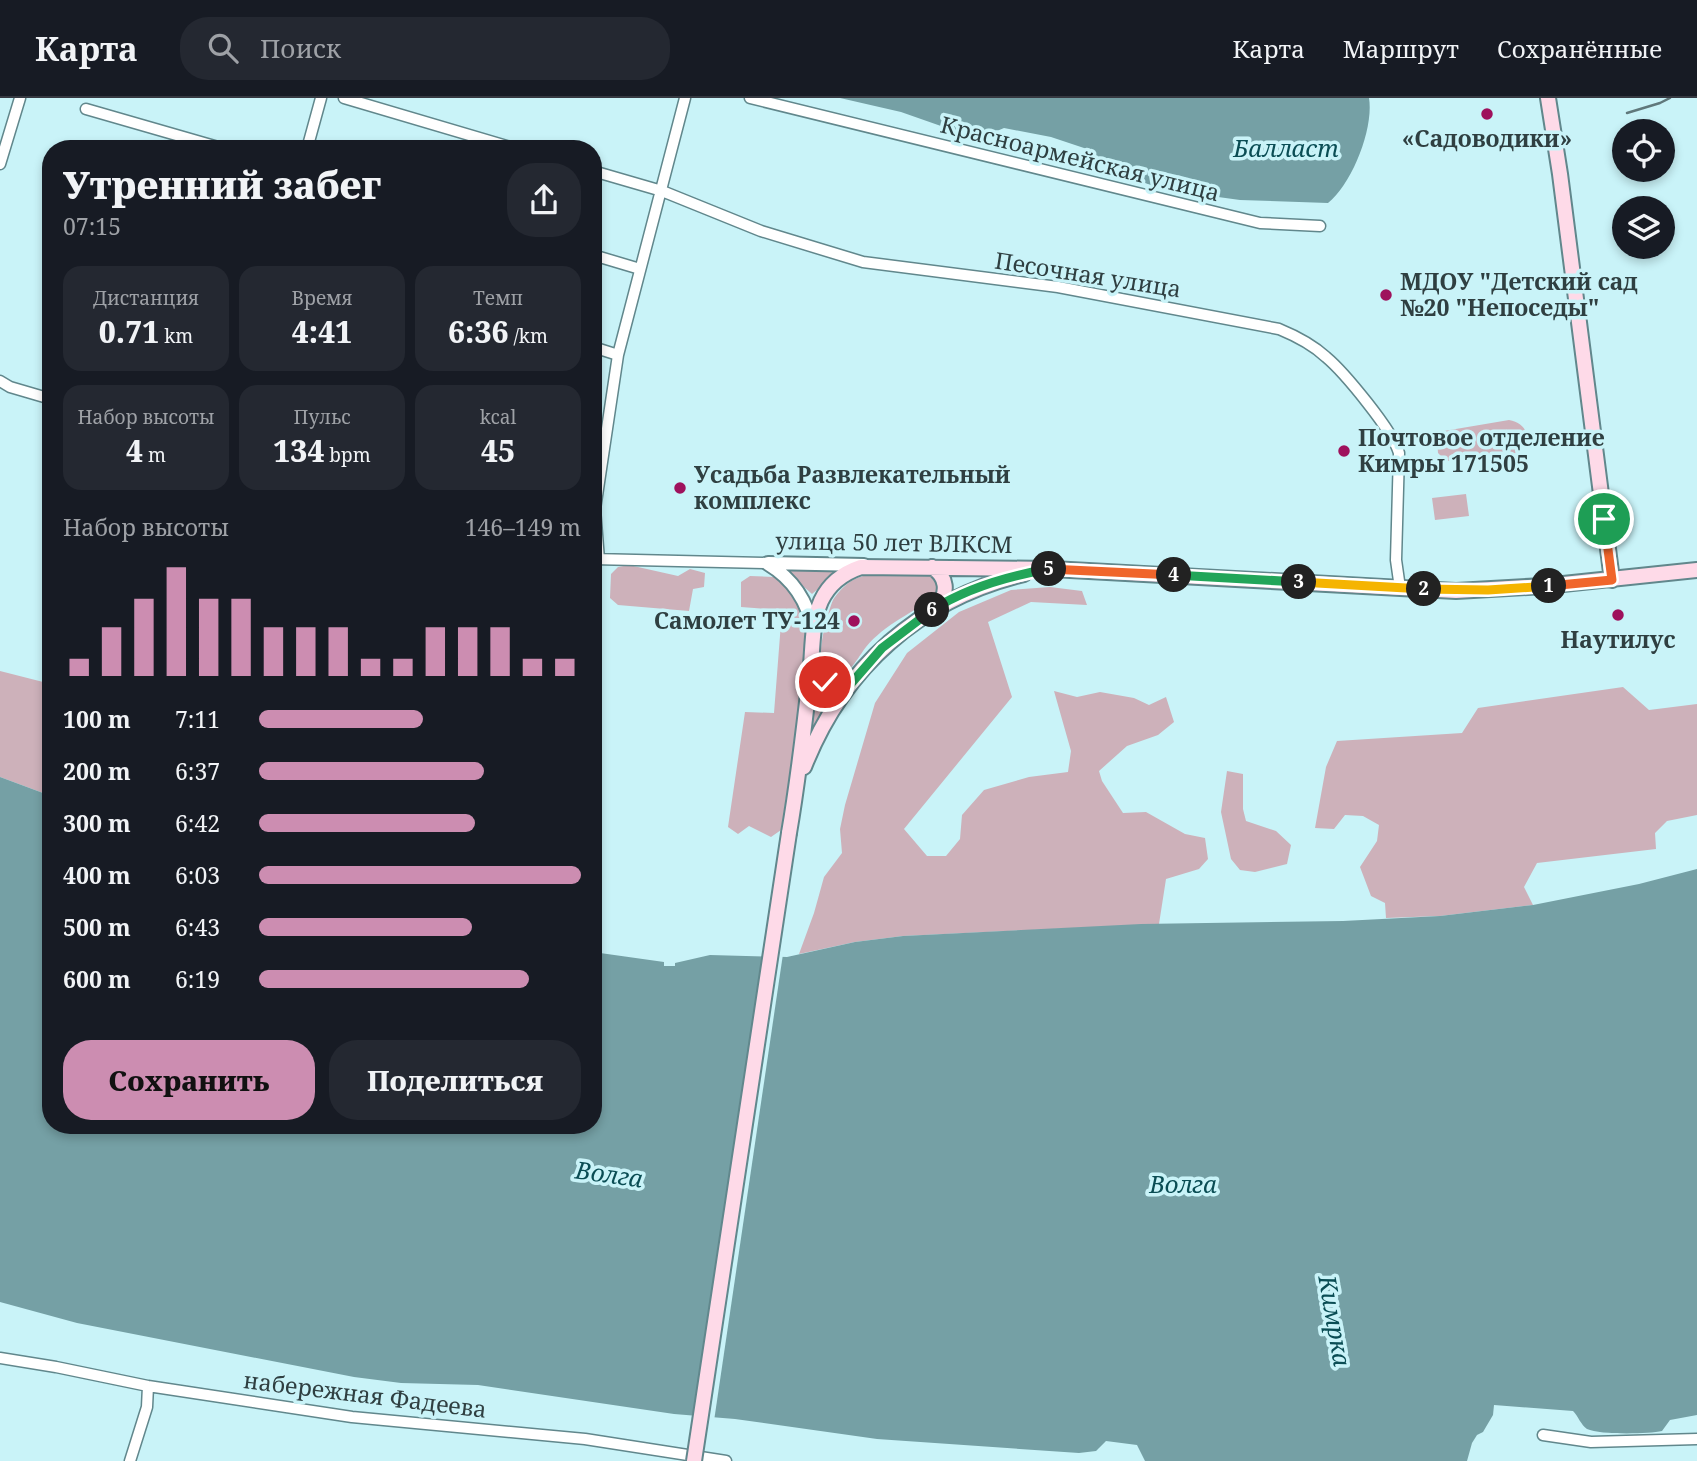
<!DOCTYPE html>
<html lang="ru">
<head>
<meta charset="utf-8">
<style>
  :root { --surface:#171b24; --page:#242831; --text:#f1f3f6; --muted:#9ea1a6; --line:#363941; --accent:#cc8db1 }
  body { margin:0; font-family:"Noto Serif",serif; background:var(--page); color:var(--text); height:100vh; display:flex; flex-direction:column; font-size:26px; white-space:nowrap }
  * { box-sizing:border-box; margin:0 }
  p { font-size:23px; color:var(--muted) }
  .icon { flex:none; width:38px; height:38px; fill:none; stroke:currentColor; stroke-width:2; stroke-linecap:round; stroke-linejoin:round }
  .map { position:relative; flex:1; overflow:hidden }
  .side { position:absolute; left:42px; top:42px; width:560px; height:994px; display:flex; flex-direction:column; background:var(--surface); border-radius:28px; box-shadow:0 4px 10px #0003 }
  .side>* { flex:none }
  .buttons { position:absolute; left:1612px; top:21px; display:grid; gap:14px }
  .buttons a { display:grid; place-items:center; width:63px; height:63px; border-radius:50%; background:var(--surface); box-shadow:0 4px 10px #0003; font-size:35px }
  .pin { position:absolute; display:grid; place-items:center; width:60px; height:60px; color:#fff; margin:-30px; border:4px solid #fff; border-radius:50%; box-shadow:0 2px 7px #0007 }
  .km { position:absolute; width:35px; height:35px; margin:-18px; border-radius:50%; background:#222; color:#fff; font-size:19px; line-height:35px; text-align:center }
  .round { display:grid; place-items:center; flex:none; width:74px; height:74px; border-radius:28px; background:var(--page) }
  .head { display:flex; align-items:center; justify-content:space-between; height:119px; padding:0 21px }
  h1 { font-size:38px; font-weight:800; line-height:52px }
  .figures { display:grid; grid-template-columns:repeat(3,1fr); gap:10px; height:119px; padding:7px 21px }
  .figures div { display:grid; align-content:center; border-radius:18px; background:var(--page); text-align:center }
  .figures b { font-size:30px; font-weight:800 }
  .figures small { font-size:19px; font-weight:400 }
  .figures p { font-size:19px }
  .chart { height:196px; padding:14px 21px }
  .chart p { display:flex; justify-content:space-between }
  .chart svg { width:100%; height:126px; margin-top:7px; stroke:var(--accent); stroke-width:6 }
  .button { display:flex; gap:14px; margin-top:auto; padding:14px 21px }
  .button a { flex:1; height:80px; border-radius:28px; background:var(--accent); color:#111; font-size:28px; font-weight:800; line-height:80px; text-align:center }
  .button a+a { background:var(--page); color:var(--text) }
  ul { padding:0 21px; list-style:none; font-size:23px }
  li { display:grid; grid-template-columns:112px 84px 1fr; align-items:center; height:52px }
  li i { height:18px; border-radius:9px; background:var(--accent) }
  header { display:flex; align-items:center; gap:42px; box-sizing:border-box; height:98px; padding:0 35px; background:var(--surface); border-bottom:2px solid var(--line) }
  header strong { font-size:33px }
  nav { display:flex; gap:38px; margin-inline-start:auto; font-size:24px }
  .search { width:490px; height:63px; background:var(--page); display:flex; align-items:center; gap:18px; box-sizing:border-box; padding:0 24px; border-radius:28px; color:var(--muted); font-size:26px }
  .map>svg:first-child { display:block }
</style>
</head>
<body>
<header>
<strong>Карта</strong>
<div class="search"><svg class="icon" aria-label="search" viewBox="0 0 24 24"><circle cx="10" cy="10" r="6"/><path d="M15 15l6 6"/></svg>Поиск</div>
<nav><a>Карта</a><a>Маршрут</a><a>Сохранённые</a></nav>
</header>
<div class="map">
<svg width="1697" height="1363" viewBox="0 0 1697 1363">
  <rect width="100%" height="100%" fill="#c9f3f8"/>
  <path fill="#cdb1ba" d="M1509,322C1528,325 1533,343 1518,355L1455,364L1445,362L1438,355L1437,341L1444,333Z
    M1466,396L1469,418L1435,422L1432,400Z
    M593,463L601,469C603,480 602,495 593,502Z
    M629,467L678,478L690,471L705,475L704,489L693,491L689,513L618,507L610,500L611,476L618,469Z
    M784,471L840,472L812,496Z
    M882,474L933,476L939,482L937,499C913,514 885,526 866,549C858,559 844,588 827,579C812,570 827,516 833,502C836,497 842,490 847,486C857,478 870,476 882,474Z
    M750,478L774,479L784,487L798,507L809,537L807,563L781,732L771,739L749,728L738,736L728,729L745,614L774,615L782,512L741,509V484Z
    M1050,489L1082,493L1087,507L1031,504L988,524L1012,599L904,731L927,758H946L960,741L962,717L984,692L1029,679L1068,674L1071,653L1054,593L1077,599L1100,594L1134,600L1149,607L1166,599L1174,624L1158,637L1127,648L1099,673L1102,683L1123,715L1146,714L1185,736L1205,740L1208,761L1199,771L1166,781L1159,826L903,838L855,844L799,856L814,815L824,779L842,755L840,731L845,707L875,605L907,555L959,514L1011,492Z
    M0,573L51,586V698L0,679Z
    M1623,589L1649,612L1697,606V717L1667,723L1655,735L1656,751L1537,765L1524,789L1533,807L1440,818L1386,820L1385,805L1371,798L1360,769L1377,743L1379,727L1363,718L1345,717L1334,731L1315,730L1326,669L1337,643L1462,635L1478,610Z
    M816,590L834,597L808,648Z
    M1227,673L1243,676V711L1246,723L1276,733L1291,747L1287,766L1255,774L1240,772L1231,761L1221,714Z"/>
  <path fill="#75a0a5" d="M840,0H1369C1374,30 1352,86 1328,105L1240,102L1160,91L1096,65L1087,51L1051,39L1004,30L978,41L901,14Z
    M0,679L51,698V1027H593V854L664,864V868H675V865L710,857L787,859L855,844L903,838L1141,826L1343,823L1440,818L1533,807L1639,786L1697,771V1317L1670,1322L1662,1333C1648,1336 1600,1337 1587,1331C1581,1327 1578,1318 1573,1313L1494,1307L1493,1317L1483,1334L1477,1337L1472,1345L1467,1363H1145L1137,1347L1106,1343L1096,1353L1079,1355L877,1341L735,1321L674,1316L478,1287L401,1285L354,1279L77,1225L0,1204Z"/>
  <path fill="#c9f3f8" d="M763,855L783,856L714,1323L692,1321Z"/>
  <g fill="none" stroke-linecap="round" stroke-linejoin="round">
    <defs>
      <path id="minor" d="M344,0L517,51
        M750,0L1260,125L1320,128
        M86,11L225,51
        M307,51L321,0
        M0,66L20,0
        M593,73L662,93L761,133L863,164L1058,189L1279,231C1296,238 1312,246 1326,259C1344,274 1393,333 1399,355L1396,462L1400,490
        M593,157L640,171
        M593,249L618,257
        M0,283L10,289L51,301
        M593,461L768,465
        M599,462L595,411L618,257L685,0
        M0,1260L56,1269L148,1288L352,1319L585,1341L726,1363
        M1543,1337L1591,1344L1697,1341
        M130,1363L147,1309L148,1288"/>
      <path id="tertiary" d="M768,465L864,467
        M768,466C793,481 808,504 813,533"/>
      <path id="secondary" d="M1548,0L1560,76L1612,482
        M932,469C947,479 949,494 937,509
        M811,567C818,582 830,590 848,589
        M804,669C843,569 920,501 1024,476
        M789,735C798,683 804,631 810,578C813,554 811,526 821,503C829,486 843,475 861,469L1052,471L1456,493L1544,488L1697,472"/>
    </defs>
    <use href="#minor" stroke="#61878c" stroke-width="13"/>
    <use href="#tertiary" stroke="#61878c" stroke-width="16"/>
    <use href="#secondary" stroke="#61878c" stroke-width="18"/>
    <use href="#minor" stroke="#fff" stroke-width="10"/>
    <use href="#tertiary" stroke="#fff" stroke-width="12"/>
    <use href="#secondary" stroke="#fedae8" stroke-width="14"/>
    <path stroke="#60787b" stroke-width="2.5" d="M1627,15L1660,5L1670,0"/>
    <defs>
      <path id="secondary-bridge" d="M694,1363L789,735"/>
    </defs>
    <use href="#secondary-bridge" stroke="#61878c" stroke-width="18" stroke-linecap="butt"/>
    <use href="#secondary-bridge" stroke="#fedae8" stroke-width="14"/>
  </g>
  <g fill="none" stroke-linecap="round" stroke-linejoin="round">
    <defs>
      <path id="split-1" d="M1549,488L1612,482L1604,421"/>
      <path id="split-2" d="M1424,491L1488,492L1549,488"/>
      <path id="split-3" d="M1299,484L1424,491"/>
      <path id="split-4" d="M1174,477L1299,484"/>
      <path id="split-5" d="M1049,471L1174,477"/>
      <path id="split-6" d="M932,512C967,490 1008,478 1049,471"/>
      <path id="split-7" d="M825,584L834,588L848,589L882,550L932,512"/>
    </defs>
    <use href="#split-1" stroke="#fff" stroke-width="14"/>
    <use href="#split-2" stroke="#fff" stroke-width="14"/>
    <use href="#split-3" stroke="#fff" stroke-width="14"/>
    <use href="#split-4" stroke="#fff" stroke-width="14"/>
    <use href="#split-5" stroke="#fff" stroke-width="14"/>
    <use href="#split-6" stroke="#fff" stroke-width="14"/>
    <use href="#split-7" stroke="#fff" stroke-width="14"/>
    <use href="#split-1" stroke="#f0652b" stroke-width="9"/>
    <use href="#split-2" stroke="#f5b400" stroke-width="9"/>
    <use href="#split-3" stroke="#f5b400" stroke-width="9"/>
    <use href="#split-4" stroke="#22a559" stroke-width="9"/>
    <use href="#split-5" stroke="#f0652b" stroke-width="9"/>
    <use href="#split-6" stroke="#22a559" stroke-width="9"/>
    <use href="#split-7" stroke="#22a559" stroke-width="9"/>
  </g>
  <g fill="#9e115c" stroke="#c9f3f8" stroke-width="2.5">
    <circle cx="1487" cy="16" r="7"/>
    <circle cx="1386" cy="197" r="7"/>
    <circle cx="1344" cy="353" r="7"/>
    <circle cx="680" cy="390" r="7"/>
    <circle cx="1618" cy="517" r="7"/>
    <circle cx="854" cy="523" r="7"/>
  </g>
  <g text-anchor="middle" stroke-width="7" stroke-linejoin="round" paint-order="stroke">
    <g font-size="23" font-weight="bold" fill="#2f3f41" stroke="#c9f3f8" text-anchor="start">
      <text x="1487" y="49" text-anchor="middle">«Садоводики»</text>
      <text x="1400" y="192">МДОУ "Детский сад<tspan x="1400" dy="26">№20 "Непоседы"</tspan></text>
      <text x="1358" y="348">Почтовое отделение<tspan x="1358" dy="26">Кимры 171505</tspan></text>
      <text x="694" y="385">Усадьба Развлекательный<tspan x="694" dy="26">комплекс</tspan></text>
      <text x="840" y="531" text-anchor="end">Самолет ТУ-124</text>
      <text x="1618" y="550" text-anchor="middle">Наутилус</text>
    </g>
    <g font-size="23" fill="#2f3f41" stroke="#c9f3f8">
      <text transform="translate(1080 61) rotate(14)" y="8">Красноармейская улица</text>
      <text transform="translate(1088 177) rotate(9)" y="8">Песочная улица</text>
      <text transform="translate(894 445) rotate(1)" y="8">улица 50 лет ВЛКСМ</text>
      <text transform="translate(365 1297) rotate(7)" y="8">набережная Фадеева</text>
    </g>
    <g font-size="24" font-style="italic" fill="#0a4d54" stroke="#c9f3f8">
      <text x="1286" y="59">Балласт</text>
      <text transform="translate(609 1077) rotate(8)" y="8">Волга</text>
      <text x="1183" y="1095">Волга</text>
      <text transform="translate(1334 1223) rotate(80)" y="8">Кимрка</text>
    </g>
  </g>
</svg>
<div class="buttons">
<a><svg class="icon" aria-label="locate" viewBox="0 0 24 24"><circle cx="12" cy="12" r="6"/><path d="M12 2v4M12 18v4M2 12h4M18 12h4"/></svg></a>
<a><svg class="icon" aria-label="layers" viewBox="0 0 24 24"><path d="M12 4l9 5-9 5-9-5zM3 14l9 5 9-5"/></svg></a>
</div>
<div class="pin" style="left:1604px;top:421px;background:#1e9e55"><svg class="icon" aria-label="arrive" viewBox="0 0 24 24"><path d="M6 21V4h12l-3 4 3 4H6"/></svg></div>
<div class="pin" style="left:825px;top:584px;background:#d93025"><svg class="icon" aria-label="check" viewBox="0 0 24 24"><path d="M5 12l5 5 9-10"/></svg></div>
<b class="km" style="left:1549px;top:488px">1</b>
<b class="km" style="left:1424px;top:491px">2</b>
<b class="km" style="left:1299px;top:484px">3</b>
<b class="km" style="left:1174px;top:477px">4</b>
<b class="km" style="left:1049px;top:471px">5</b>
<b class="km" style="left:932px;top:512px">6</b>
<section class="side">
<div class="head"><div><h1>Утренний забег</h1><p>07:15</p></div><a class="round"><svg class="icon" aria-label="share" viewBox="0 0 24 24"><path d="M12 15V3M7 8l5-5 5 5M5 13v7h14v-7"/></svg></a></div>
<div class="figures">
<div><p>Дистанция</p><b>0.71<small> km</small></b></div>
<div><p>Время</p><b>4:41</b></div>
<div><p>Темп</p><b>6:36<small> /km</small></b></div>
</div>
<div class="figures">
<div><p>Набор высоты</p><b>4<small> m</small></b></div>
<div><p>Пульс</p><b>134<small> bpm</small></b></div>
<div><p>kcal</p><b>45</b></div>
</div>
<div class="chart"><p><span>Набор высоты</span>146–149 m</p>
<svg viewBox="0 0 160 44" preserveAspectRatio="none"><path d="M5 44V38M15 44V27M25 44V17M35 44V6M45 44V17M55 44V17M65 44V27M75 44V27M85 44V27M95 44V38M105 44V38M115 44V27M125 44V27M135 44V27M145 44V38M155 44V38"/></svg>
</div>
<ul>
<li><b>100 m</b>7:11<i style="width:51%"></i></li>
<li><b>200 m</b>6:37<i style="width:70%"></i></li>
<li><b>300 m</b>6:42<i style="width:67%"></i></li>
<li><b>400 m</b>6:03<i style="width:100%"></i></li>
<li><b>500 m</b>6:43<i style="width:66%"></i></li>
<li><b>600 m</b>6:19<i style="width:84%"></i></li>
</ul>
<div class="button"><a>Сохранить</a><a>Поделиться</a></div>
</section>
</div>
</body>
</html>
